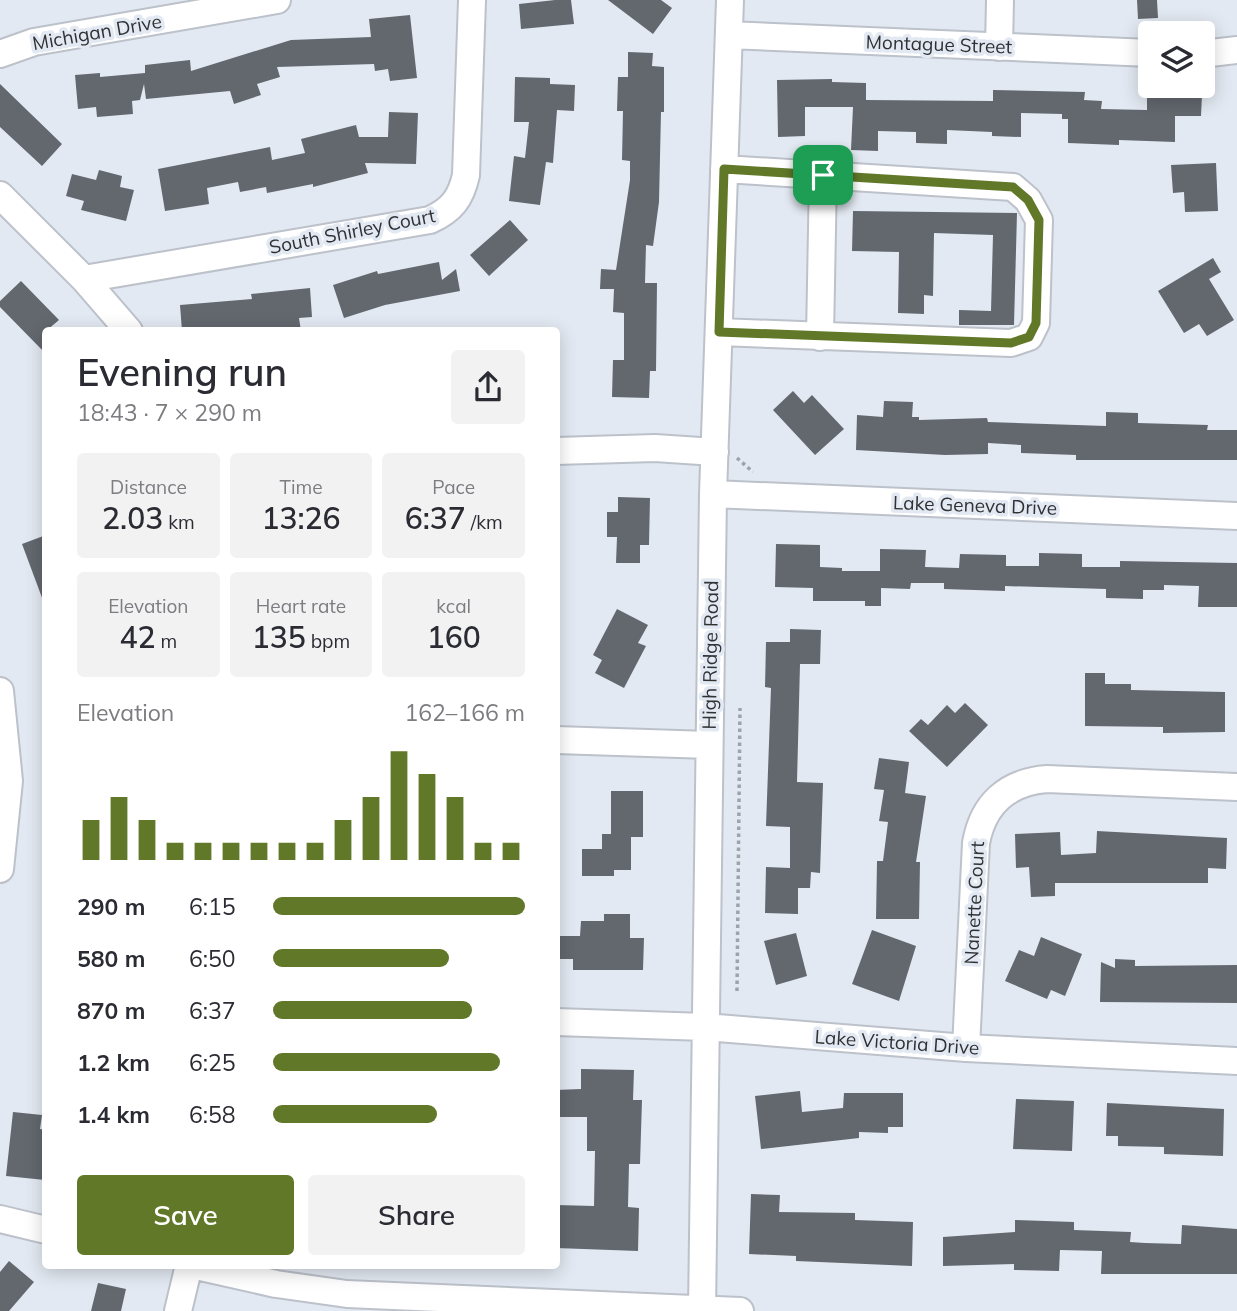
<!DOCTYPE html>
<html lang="en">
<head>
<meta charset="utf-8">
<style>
  :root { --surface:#fff; --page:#f2f2f3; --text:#2b2b33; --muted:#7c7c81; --accent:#617829 }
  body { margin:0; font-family:Mulish,sans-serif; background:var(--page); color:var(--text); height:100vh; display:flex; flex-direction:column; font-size:26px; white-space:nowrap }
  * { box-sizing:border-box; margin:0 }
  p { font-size:23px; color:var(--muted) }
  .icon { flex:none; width:38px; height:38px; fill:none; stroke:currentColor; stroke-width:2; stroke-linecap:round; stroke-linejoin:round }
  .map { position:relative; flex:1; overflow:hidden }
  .details { position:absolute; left:42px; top:327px; width:518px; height:942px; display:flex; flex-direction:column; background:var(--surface); border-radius:7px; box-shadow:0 4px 18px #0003 }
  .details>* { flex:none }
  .tools { position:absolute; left:1138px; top:21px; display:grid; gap:14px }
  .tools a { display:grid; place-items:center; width:77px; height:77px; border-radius:7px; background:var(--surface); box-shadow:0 4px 18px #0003; font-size:35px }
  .pin { position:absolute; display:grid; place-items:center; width:60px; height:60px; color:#fff; margin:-30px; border-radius:14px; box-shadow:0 4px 10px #0006 }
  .round { display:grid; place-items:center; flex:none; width:74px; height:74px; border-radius:7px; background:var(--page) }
  .head { display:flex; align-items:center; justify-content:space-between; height:119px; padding:0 35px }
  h1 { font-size:38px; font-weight:600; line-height:52px }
  .metrics { display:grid; grid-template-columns:repeat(3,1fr); gap:10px; height:119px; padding:7px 35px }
  .metrics div { display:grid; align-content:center; border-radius:7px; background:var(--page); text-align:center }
  .metrics b { font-size:30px; font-weight:600 }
  .metrics small { font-size:19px; font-weight:400 }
  .metrics p { font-size:19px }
  .chart { height:196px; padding:14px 35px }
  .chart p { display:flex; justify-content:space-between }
  .chart svg { width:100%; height:126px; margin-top:7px; stroke:var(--accent); stroke-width:6 }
  .primary-button { display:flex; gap:14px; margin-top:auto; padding:14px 35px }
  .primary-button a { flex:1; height:80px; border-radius:7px; background:var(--accent); color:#fff; font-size:28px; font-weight:600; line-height:80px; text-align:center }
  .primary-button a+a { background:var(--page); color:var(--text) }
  ul { padding:0 35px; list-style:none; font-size:23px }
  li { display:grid; grid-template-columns:112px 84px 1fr; align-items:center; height:52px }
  li i { height:18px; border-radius:9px; background:var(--accent) }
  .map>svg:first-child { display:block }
</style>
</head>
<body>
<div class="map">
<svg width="1237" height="1311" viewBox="0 0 1237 1311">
  <rect width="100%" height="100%" fill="#e3e9f2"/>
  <path fill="#63686f" d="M555,0H571L574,24L521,29L519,4Z
    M608,0H661L672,8L653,34Z
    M1137,0H1157L1158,18L1138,19Z
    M410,15L417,78L390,81L388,69L375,71L374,64L277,67L280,77L257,84L261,95L234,104L230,91L146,99L144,84L140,100L132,101L133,114L97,117L96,107L78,109L75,75L100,73V77L145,73V65L190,60L191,71L291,40L371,37L369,19Z
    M628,52L653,53L652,66L664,67V112H661L659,202L653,246L646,245L645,283H657L656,371H650L649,398L612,397L613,360H624V313L613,312L614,289H600L601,269L616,270L630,180V161L622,160L623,111H617L618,77H628Z
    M515,77L550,78V84L575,85L574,111L557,110L553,163L546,162L540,205L509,201L514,156L525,158L529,122H514Z
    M832,79V82L866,83V100L993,101V90L1085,92L1084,100L1102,101L1101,109L1147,110V94L1202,95L1201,116H1175V142L1119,140V145L1068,143V119H1062V114L1021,113V137L992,136V132L947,130V144L916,143V132L878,131V151L851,150L853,107H805V136L778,137L777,80Z
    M0,84L62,144L42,166L0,127Z
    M389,112L418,113L416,164L365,163L368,173L313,187V184L267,193L266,187L240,192L238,182L207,188L209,204L165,211L158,169L270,147L272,160L305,153L301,139L356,125L359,137H388Z
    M1216,163L1218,211L1185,212L1184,192L1173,193L1171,165Z
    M99,170L122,176L120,187L134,190L126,221L81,210L84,201L66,196L72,174L96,180Z
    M853,211L1017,213L1014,325H959V310L991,311L993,235L934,233L933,296L924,295V314L898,313L899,252L852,251Z
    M510,220L528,240L489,276L470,255Z
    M1213,258L1221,272L1209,279L1234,320L1207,336L1199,324L1184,333L1158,291Z
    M439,262L442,280L456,269L460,291L385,305L344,318L333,285L377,271L378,274Z
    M21,281L59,320L46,331V354L0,307V301Z
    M310,288L312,317L299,318L301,331H255V328L182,331L180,305L252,299L251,294Z
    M793,391L804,403L812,395L844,429L815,455L773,410Z
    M884,401L913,402L912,417H919V420L987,418L988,422L1106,426V412L1138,413V423L1208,425L1207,430H1237V460H1076V455L1021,453V445L988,443V454L945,455L856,450L857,415L883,417Z
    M618,497L650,498L649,545H640V563H616L617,537H607V512H618Z
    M46,535V602L44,603L22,544Z
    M776,544L820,545V567L842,568V571H880V549L926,550L925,567L959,568L960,554L1006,555V566H1039V553L1082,554V567H1120V561L1237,563V607H1198L1199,586L1164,585V590H1143V599L1106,598V589L1005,586V591L944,589V583H911L910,589L881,588V606H865V601H813V588L775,587Z
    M617,609L648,625L638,643L646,646L624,688L595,673L602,660L593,655Z
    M790,629L821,630L820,664H800L797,782L823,783L820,873L811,872L810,888H798V914L765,913L766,867L790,868V827L766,826L771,688L765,687L766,642H790Z
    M1085,673H1105V684H1131V690L1225,692V732L1163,733V727L1085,726Z
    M965,703L988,725L947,767L909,731L921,719L928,725L947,705L955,713Z
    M879,758L909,762L905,793L926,796L916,862H920L919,919H876L877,861H883L888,822L879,821L884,790L874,789Z
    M611,791H643V837H631V870H614V876H582V849H602V834H611Z
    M1097,831L1227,838L1226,869L1208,868V883H1055V896L1031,897L1029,867L1016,868L1015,834L1060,832L1061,855L1096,853Z
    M604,914H630V938H644L643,970H573V959H556V936H580L581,921H604Z
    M872,930L916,946L899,1001L852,984Z
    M796,933L807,976L776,985L764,941Z
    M1041,937L1082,954L1065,996L1051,990L1047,999L1005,981L1019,950L1034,956Z
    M1115,959L1135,960V966L1237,965V1003L1100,1002L1101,962L1115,968Z
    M581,1069L634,1070L633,1100H642L640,1164H629L628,1207L639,1208L638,1251L556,1248V1205L594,1206L595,1151H587V1117H556V1090L581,1089Z
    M800,1091L802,1112L843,1108L844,1093H903V1127H888V1133L859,1132V1138L761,1149L755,1096Z
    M1016,1099L1074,1101L1072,1151L1013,1149Z
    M1107,1103L1224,1109L1223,1156L1164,1154V1147L1118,1146V1136H1106Z
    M13,1112L42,1115L40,1129L46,1130L45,1180L6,1176Z
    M751,1194L780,1195L779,1212L855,1213V1220L913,1222L912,1266L796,1261V1256L749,1254Z
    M1015,1220L1074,1222V1230L1131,1232L1130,1242L1145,1243L1181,1244L1182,1225L1237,1229V1274H1101L1102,1251L1060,1250L1059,1271L1014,1270V1264L943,1266V1237L1015,1232Z
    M9,1261L34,1282L9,1311H0V1272Z
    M98,1283L126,1289L121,1311H91Z"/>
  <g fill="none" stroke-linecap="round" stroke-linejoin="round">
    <defs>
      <path id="minor" d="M729,35L1150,53
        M999,47L1000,0
        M0,54L34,42L277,0
        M1202,54L1237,50
        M0,195L84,279L129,331
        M84,279L430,220C452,210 461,198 466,175L472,0
        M719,332L1011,343L1029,337L1036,323L1039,220L1028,200L1013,187L724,169
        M820,337L823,175
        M556,451L655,448L715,452
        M713,494L1237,516
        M0,691L9,781L0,869
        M556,740L709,745
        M556,1022L705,1027L966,1048L1237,1061
        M966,1048L976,843C983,804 1007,782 1047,779L1237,787
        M0,1219L46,1230
        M192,1265L276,1284L347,1294L740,1311
        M178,1311L189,1265
        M702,1311L713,494L730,0"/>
    </defs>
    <use href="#minor" stroke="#bcc1ca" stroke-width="30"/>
    <path stroke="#9ea3a9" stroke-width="3.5" stroke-dasharray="3.5 3.5" stroke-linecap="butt" d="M737,458L753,472
      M737,991L740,708"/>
    <use href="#minor" stroke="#fff" stroke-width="26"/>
  </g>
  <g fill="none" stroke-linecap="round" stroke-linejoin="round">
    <defs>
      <path id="route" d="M724,169L1013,187L1028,200L1039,220L1036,323L1029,337L1011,343L719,332Z"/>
    </defs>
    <use href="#route" stroke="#fff" stroke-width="14"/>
    <use href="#route" stroke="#617829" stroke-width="9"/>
  </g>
  <g text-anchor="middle" stroke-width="7" stroke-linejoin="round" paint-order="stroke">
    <g font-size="19" fill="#2f3134" stroke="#e3e9f2">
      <text transform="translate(97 32) rotate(-10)" y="7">Michigan Drive</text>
      <text transform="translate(939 44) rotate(2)" y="7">Montague Street</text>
      <text transform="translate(352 231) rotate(-11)" y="7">South Shirley Court</text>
      <text transform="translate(975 505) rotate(2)" y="7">Lake Geneva Drive</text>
      <text transform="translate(710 655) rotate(-89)" y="7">High Ridge Road</text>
      <text transform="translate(974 903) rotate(-87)" y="7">Nanette Court</text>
      <text transform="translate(897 1042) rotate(4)" y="7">Lake Victoria Drive</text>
    </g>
  </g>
</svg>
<div class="tools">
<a><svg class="icon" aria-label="layers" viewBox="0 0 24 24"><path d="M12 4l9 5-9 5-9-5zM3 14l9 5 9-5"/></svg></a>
</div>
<div class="pin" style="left:823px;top:175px;background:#1e9e55"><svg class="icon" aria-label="arrive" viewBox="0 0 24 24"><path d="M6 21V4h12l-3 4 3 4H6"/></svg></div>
<section class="details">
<div class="head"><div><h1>Evening run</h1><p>18:43 · 7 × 290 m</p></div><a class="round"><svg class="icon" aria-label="share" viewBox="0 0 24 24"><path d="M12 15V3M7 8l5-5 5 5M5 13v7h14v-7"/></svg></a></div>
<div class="metrics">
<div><p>Distance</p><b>2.03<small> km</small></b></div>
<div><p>Time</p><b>13:26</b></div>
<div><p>Pace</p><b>6:37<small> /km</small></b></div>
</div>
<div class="metrics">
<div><p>Elevation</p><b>42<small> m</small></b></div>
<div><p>Heart rate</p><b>135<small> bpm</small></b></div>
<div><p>kcal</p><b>160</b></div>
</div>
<div class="chart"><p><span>Elevation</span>162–166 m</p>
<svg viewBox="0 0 160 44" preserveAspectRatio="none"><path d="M5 44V30M15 44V22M25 44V30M35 44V38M45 44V38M55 44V38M65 44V38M75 44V38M85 44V38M95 44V30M105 44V22M115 44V6M125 44V14M135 44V22M145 44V38M155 44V38"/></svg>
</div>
<ul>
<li><b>290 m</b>6:15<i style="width:100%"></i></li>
<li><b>580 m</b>6:50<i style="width:70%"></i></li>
<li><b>870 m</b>6:37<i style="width:79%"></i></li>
<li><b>1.2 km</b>6:25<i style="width:90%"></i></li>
<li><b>1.4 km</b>6:58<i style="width:65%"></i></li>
</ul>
<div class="primary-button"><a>Save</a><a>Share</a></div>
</section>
</div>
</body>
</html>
